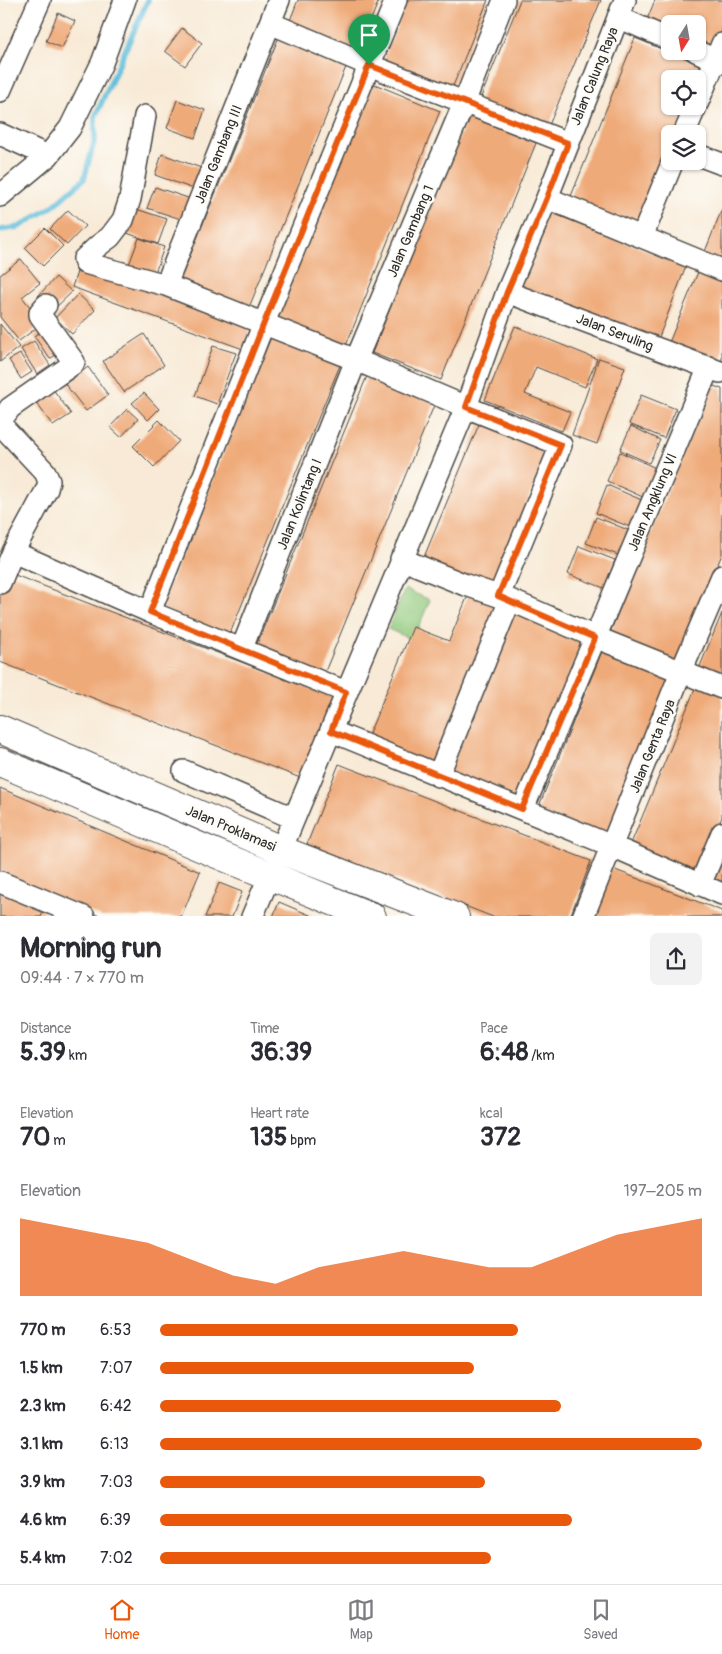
<!DOCTYPE html>
<html lang="en">
<head>
<meta charset="utf-8">
<style>
  :root { --surface:#fff; --page:#f2f2f3; --text:#2b2b33; --muted:#7c7c81; --line:#e1e1e2; --accent:#ea580c }
  body { margin:0; font-family:Pangolin,sans-serif; background:var(--page); color:var(--text); height:100vh; display:flex; flex-direction:column; font-size:19px; white-space:nowrap }
  * { box-sizing:border-box; margin:0 }
  p { font-size:16px; color:var(--muted) }
  .icon { flex:none; width:28px; height:28px; fill:none; stroke:currentColor; stroke-width:2; stroke-linecap:round; stroke-linejoin:round }
  .map { position:relative; height:916px; overflow:hidden }
  .side { display:flex; flex-direction:column; background:var(--surface); flex:1 }
  .side>* { flex:none }
  .needle { width:32px; rotate:191deg }
  .tools { position:absolute; left:661px; top:15px; display:grid; gap:10px }
  .tools a { display:grid; place-items:center; width:45px; height:45px; border-radius:8px; background:var(--surface); box-shadow:0 1px 4px #0004; font-size:25px }
  .pin { position:absolute; display:grid; place-items:center; width:42px; height:42px; color:#fff; margin:-51px -21px; border-radius:50% 50% 50% 0; rotate:-45deg; box-shadow:0 0 5px #0007 }
  .pin .icon { rotate:45deg }
  .round { display:grid; place-items:center; flex:none; width:52px; height:52px; border-radius:8px; background:var(--page) }
  .overview { display:flex; align-items:center; justify-content:space-between; height:85px; padding:0 20px }
  h1 { font-size:28px; font-weight:800; line-height:38px }
  .metrics { display:grid; grid-template-columns:repeat(3,1fr); gap:8px; height:85px; padding:5px 20px }
  .metrics div { display:grid; align-content:center }
  .metrics b { font-size:25px; font-weight:800 }
  .metrics small { font-size:14px; font-weight:400 }
  .metrics p { font-size:14px }
  .chart { height:140px; padding:10px 20px }
  .chart p { display:flex; justify-content:space-between }
  .chart svg { width:100%; height:90px; margin-top:5px; fill:var(--accent); opacity:.7 }
  ul { padding:0 20px; list-style:none; font-size:16px }
  li { display:grid; grid-template-columns:80px 60px 1fr; align-items:center; height:38px }
  li i { height:12px; border-radius:6px; background:var(--accent) }
  .tabs { display:flex; justify-content:space-around; align-items:center; height:70px; border-top:1px solid var(--line); background:var(--surface); font-size:14px; color:var(--muted) }
  .tabs a { display:grid; justify-items:center; gap:2px }
  .tabs .on { color:var(--accent) }
  .map>svg:first-child { display:block }
</style>
</head>
<body>
<div class="map">
<svg width="722" height="917" viewBox="0 0 722 917">
  <rect width="100%" height="100%" fill="#fdfcf7"/>
  <filter id="ink" filterUnits="userSpaceOnUse"><feTurbulence type="fractalNoise" baseFrequency=".02" numOctaves="2"/><feDisplacementMap in="SourceGraphic" scale="10" xChannelSelector="R" yChannelSelector="G"/><feConvolveMatrix kernelMatrix="1 2 1 2 8 2 1 2 1" color-interpolation-filters="sRGB"/></filter>
  <filter id="wash" filterUnits="userSpaceOnUse"><feTurbulence type="fractalNoise" baseFrequency=".0096" numOctaves="4" result="noise"/><feDisplacementMap in="SourceGraphic" scale="20" xChannelSelector="R" yChannelSelector="G"/><feGaussianBlur stdDeviation="1.12" result="paint"/><feColorMatrix in="noise" values="0 0 0 0 0 0 0 0 0 0 0 0 0 0 0 0 0 1.4 0 .05"/><feComposite in="paint" operator="in"/></filter>
  <g filter="url(#wash)">
    <rect width="100%" height="100%" fill="#f8ead6"/>
    <path fill="#92ca7e" stroke="#5e7a54" d="M405,589L430,600L413,640L388,629Z"/>
    <g fill="none" stroke-linecap="round" stroke-linejoin="round">
      <path stroke="#5ebedc" stroke-width="5.5" d="M0,230L19,227L52,207L84,179L95,139V117L148,0"/>
    </g>
    <g id="blocks">
      <path fill="#efaa79" d="M298,0H379L356,56L287,28Z
        M408,0H488L451,91L382,63Z
        M520,0H601L547,130L479,102Z
        M655,0H722V31L713,54L698,48V24H670V37L644,27Z
        M58,13L75,21L62,48L46,41Z
        M182,28L202,43L185,66L165,51Z
        M280,34L348,62L246,315L177,288Z
        M635,38L704,66L698,79H670V106H688L677,134H670V150L636,234L567,206Z
        M372,83L440,111L345,348L276,320Z
        M177,100L205,110L195,138L167,128Z
        M468,116L536,143L441,380L372,353Z
        M162,154L207,170L199,191L155,175Z
        M155,187L191,199L184,220L147,208Z
        M136,209L167,219L158,244L127,233Z
        M722,209V267L702,259Z
        M68,210L85,226L67,245L50,229Z
        M547,211L686,266L656,345L517,293Z
        M45,228L63,246L43,266L25,248Z
        M139,238L164,247L154,276L128,267Z
        M21,259L40,283L22,297L43,323L19,341L0,317V275Z
        M80,263L252,325L243,349L72,287Z
        M698,272L722,282V367L668,345Z
        M56,277L72,292L53,310L38,296Z
        M78,294L95,310L72,334L55,318Z
        M0,324L19,347L0,362Z
        M515,326L597,359L585,387L536,367L525,394L570,412L562,431L485,400Z
        M46,328L62,350L50,359L34,336Z
        M144,334L164,365L124,392L103,361Z
        M271,337L340,365L229,636L160,608Z
        M34,341L50,365L37,374L21,349Z
        M213,346L236,353L217,404L195,396Z
        M20,354L32,372L21,379L9,360Z
        M599,358L625,367L597,444L572,435Z
        M88,367L108,395L86,411L65,384Z
        M367,376L435,403L322,679L254,651Z
        M50,385L71,414L53,426L33,398Z
        M711,385L722,389V554L678,663L609,635Z
        M144,393L159,409L148,420L132,403Z
        M641,395L676,409L664,438L629,424Z
        M127,409L138,419L121,437L110,427Z
        M482,417L550,445L491,590L422,562Z
        M159,420L179,441L154,467L133,446Z
        M631,426L660,440L649,463L620,450Z
        M620,452L658,469L645,498L607,481Z
        M607,485L644,501L632,528L596,513Z
        M596,517L628,530L618,555L586,543Z
        M579,546L615,560L604,588L568,574Z
        M7,572L335,698L303,779L0,662V590Z
        M471,588L503,601L435,769L366,741L413,627L449,641Z
        M516,607L585,635L517,802L448,774Z
        M722,613V686L696,676Z
        M605,644L674,672L605,839L537,811Z
        M697,684L722,694V817L697,879L628,851Z
        M339,764L591,861L570,917H493L307,844Z
        M0,788L200,872L181,917H102L0,873Z
        M722,862V893L711,888Z
        M610,868L722,911V917H592Z
        M0,883L47,902L41,917H0Z
        M219,883L242,892L232,917H205Z
        M279,902L312,916V917H273Z"/>
    </g>
  </g>
  <g filter="url(#ink)">
    <use href="#blocks" fill-opacity="0" stroke="#4a4845" stroke-width="1"/>
    <g fill="none" stroke-linecap="round" stroke-linejoin="round">
      <defs>
        <path id="street" d="M618,17L670,40
          M270,23L369,65L568,143
          M696,51L722,63
          M0,91L40,0
          M698,102L722,44
          M145,116L130,199L123,220L110,237L98,246L84,259L85,263L166,285L356,360L466,407L561,445L499,596
          M0,134L48,156
          M684,134L696,106
          M698,155L722,164
          M0,196L48,156L70,128L102,63L125,0
          M547,198L722,270
          M642,237L673,161
          M166,285L279,0
          M507,292L720,372
          M13,552L150,612L346,692
          M401,559L463,584L510,600L595,637L722,688
          M0,583L13,552L47,489L49,481L45,472L3,427L2,419L10,408L73,364L74,362L40,315V312L46,305
          M150,612L264,323L396,0
          M242,648L356,360L464,103L504,0
          M331,731L612,846L722,894
          M184,771L293,818
          M438,776L510,600
          M523,809L709,367
          M281,850L466,407L507,292L547,198L625,0
          M0,882L84,917
          M700,885L722,833
          M252,917L270,875
          M583,917L681,672L722,576"/>
        <path id="secondary" d="M0,729L281,850L455,917
          M0,762L212,852L372,917"/>
      </defs>
      <use href="#street" stroke="#4a4845" stroke-width="24"/>
      <use href="#secondary" stroke="#4a4845" stroke-width="30"/>
      <use href="#street" stroke="#fff" stroke-width="21"/>
      <use href="#secondary" stroke="#fff" stroke-width="28"/>
    </g>
  </g>
  <g fill="none" stroke-linecap="round" stroke-linejoin="round" filter="url(#ink)">
    <defs>
      <path id="route" d="M369,65L568,143L547,198L507,292L466,407L561,445L498,596L595,638L522,809L331,731L346,692L150,612L264,323Z"/>
    </defs>
    <use href="#route" stroke="#fff" stroke-width="10"/>
    <use href="#route" stroke="#ea580c" stroke-width="6"/>
  </g>
  <g text-anchor="middle" stroke-width="5" stroke-linejoin="round" paint-order="stroke">
    <g font-size="14" fill="#2b2b2b" stroke="#fdfcf7">
      <text transform="translate(594 76) rotate(-68)" y="5">Jalan Calung Raya</text>
      <text transform="translate(218 154) rotate(-68)" y="5">Jalan Gambang III</text>
      <text transform="translate(410 231) rotate(-67)" y="5">Jalan Gambang 1</text>
      <text transform="translate(615 332) rotate(21)" y="5">Jalan Seruling</text>
      <text transform="translate(652 502) rotate(-67)" y="5">Jalan Angklung VI</text>
      <text transform="translate(299 504) rotate(-68)" y="5">Jalan Kolintang I</text>
      <text transform="translate(652 746) rotate(-68)" y="5">Jalan Genta Raya</text>
      <text transform="translate(231 828) rotate(23)" y="5">Jalan Proklamasi</text>
    </g>
  </g>
</svg>
<div class="tools">
<a><svg class="needle" viewBox="-14 -14 28 28"><path d="M0-13l5 13h-10z" fill="#e53935"/><path d="M0 13l5-13h-10z" fill="#7c7c81"/></svg></a>
<a><svg class="icon" aria-label="locate" viewBox="0 0 24 24"><circle cx="12" cy="12" r="6"/><path d="M12 2v4M12 18v4M2 12h4M18 12h4"/></svg></a>
<a><svg class="icon" aria-label="layers" viewBox="0 0 24 24"><path d="M12 4l9 5-9 5-9-5zM3 14l9 5 9-5"/></svg></a>
</div>
<div class="pin" style="left:369px;top:65px;background:#1e9e55"><svg class="icon" aria-label="arrive" viewBox="0 0 24 24"><path d="M6 21V4h12l-3 4 3 4H6"/></svg></div>
</div>
<section class="side">
<div class="overview"><div><h1>Morning run</h1><p>09:44 · 7 × 770 m</p></div><a class="round"><svg class="icon" aria-label="share" viewBox="0 0 24 24"><path d="M12 15V3M7 8l5-5 5 5M5 13v7h14v-7"/></svg></a></div>
<div class="metrics">
<div><p>Distance</p><b>5.39<small> km</small></b></div>
<div><p>Time</p><b>36:39</b></div>
<div><p>Pace</p><b>6:48<small> /km</small></b></div>
</div>
<div class="metrics">
<div><p>Elevation</p><b>70<small> m</small></b></div>
<div><p>Heart rate</p><b>135<small> bpm</small></b></div>
<div><p>kcal</p><b>372</b></div>
</div>
<div class="chart"><p><span>Elevation</span>197–205 m</p>
<svg viewBox="0 0 160 44" preserveAspectRatio="none"><path d="M0 44V6L10 10L20 14L30 18L40 26L50 34L60 38L70 30L80 26L90 22L100 26L110 30L120 30L130 22L140 14L150 10L160 6V44z"/></svg>
</div>
<ul>
<li><b>770 m</b>6:53<i style="width:66%"></i></li>
<li><b>1.5 km</b>7:07<i style="width:58%"></i></li>
<li><b>2.3 km</b>6:42<i style="width:74%"></i></li>
<li><b>3.1 km</b>6:13<i style="width:100%"></i></li>
<li><b>3.9 km</b>7:03<i style="width:60%"></i></li>
<li><b>4.6 km</b>6:39<i style="width:76%"></i></li>
<li><b>5.4 km</b>7:02<i style="width:61%"></i></li>
</ul>
</section>
<nav class="tabs">
<a class="on"><svg class="icon" aria-label="home" viewBox="0 0 24 24"><path d="M3 11l9-7 9 7M6 9v11h12V9"/></svg>Home</a>
<a><svg class="icon" aria-label="map" viewBox="0 0 24 24"><path d="M3 6l6-2 6 2 6-2v14l-6 2-6-2-6 2zM9 4v14M15 6v14"/></svg>Map</a>
<a><svg class="icon" aria-label="saved" viewBox="0 0 24 24"><path d="M7 4h10v16l-5-4-5 4z"/></svg>Saved</a>
</nav>
</body>
</html>
